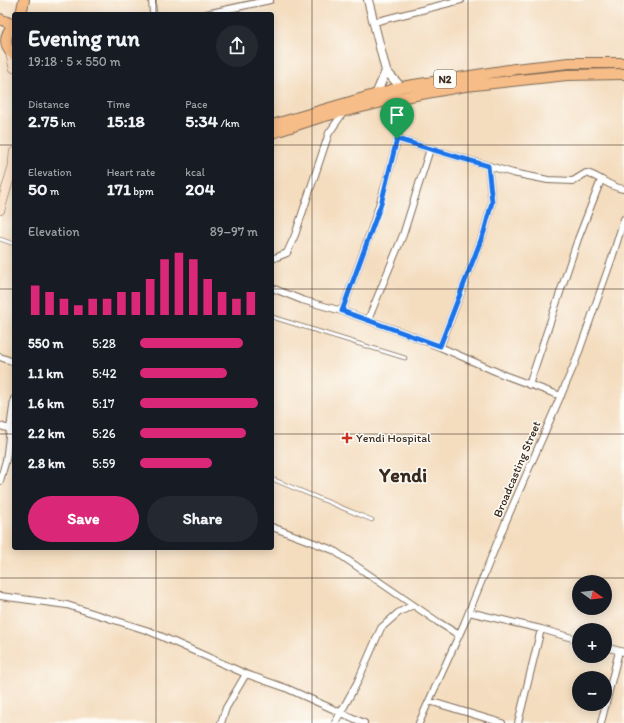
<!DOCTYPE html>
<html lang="en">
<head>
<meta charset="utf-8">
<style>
  :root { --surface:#171b24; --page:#242831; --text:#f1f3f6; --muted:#9ea1a6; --accent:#db2777 }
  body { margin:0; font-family:Itim,sans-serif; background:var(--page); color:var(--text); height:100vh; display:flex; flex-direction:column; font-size:15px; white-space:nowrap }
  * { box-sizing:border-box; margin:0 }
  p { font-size:13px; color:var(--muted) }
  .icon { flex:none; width:22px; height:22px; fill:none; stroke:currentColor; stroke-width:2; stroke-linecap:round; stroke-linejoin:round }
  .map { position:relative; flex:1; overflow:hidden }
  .panel { position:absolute; left:12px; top:12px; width:262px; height:538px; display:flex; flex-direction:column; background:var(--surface); border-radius:4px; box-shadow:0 2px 10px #0003 }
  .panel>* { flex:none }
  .needle { width:26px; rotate:104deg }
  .controls { position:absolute; left:572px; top:575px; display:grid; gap:8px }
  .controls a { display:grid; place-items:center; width:40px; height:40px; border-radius:50%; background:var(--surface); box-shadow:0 2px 10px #0003; font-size:20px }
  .pin { position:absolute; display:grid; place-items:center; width:34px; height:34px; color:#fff; margin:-41px -17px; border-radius:50% 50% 50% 0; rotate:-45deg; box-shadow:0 0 4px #0007 }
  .pin .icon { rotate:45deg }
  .round { display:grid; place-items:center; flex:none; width:42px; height:42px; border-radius:21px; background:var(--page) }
  .headline { display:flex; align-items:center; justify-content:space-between; height:68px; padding:0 16px }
  h1 { font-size:22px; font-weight:700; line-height:30px }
  .stats { display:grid; grid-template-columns:repeat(3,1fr); gap:6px; height:68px; padding:4px 16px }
  .stats div { display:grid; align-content:center }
  .stats b { font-size:17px; font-weight:700 }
  .stats small { font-size:11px; font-weight:400 }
  .stats p { font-size:11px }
  .chart { height:112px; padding:8px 16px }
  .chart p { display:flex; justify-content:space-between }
  .chart svg { width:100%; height:72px; margin-top:4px; stroke:var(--accent); stroke-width:6 }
  .action { display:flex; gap:8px; margin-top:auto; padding:8px 16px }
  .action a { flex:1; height:46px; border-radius:24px; background:var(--accent); color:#fff; font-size:16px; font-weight:700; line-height:46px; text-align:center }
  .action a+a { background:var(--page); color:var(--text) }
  ul { padding:0 16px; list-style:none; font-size:13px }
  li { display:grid; grid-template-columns:64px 48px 1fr; align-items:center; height:30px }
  li i { height:10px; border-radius:5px; background:var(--accent) }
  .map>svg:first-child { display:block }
</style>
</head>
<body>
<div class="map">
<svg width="624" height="723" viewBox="0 0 624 723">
  <rect width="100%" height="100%" fill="#fdfcf7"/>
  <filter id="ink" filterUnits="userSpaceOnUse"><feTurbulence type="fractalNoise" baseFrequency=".025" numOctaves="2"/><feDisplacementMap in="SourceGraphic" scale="8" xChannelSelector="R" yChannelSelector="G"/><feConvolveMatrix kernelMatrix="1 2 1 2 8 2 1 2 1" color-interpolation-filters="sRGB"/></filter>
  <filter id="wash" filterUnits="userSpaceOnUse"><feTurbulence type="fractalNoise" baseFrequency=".012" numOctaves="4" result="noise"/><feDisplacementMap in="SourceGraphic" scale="16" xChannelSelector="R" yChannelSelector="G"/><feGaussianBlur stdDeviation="0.9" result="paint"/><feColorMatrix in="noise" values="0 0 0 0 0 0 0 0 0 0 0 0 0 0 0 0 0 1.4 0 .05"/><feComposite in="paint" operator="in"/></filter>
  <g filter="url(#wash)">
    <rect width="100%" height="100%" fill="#f4ddbf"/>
  </g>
  <g filter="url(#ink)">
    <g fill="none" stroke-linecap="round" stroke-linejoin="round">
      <defs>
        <path id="service" d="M0,239L14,244
          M272,317L405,358
          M272,479L372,520"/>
        <path id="minor" d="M152,0L153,14
          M206,14L270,0
          M374,22L461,0
          M397,139L513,173L548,180L573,181L586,173C600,176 610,188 624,189
          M272,259L287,253L295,235L329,133L343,113
          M272,288L302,300L342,311L410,335L440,347L504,375L561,396
          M342,311C360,261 379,212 392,160C397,139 405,119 399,98
          M368,320L403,235L430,149
          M440,347L484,232L492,202L488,166
          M0,357L14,362
          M529,385L578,239L601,180
          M0,426L13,430
          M0,481L6,460L14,399
          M272,527L333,550L438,622L459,635
          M0,596L67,605L149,631L246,674L286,688L364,723
          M469,612L541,629L579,640
          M605,647L624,652
          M429,701L502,723
          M221,723L226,708L246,674
          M335,723L357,683L381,628L398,613L413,605
          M419,723L464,624L506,521L575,363L612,258L624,219
          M518,723L541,629
          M601,723L619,651"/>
        <path id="tertiary" d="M368,0L386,71L401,87
          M377,92L386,71"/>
        <path id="secondary" d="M10,52L14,68
          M0,210L13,166L14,152"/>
        <path id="trunk" d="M21,14L24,0
          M0,19L14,25
          M14,25C4,34 3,47 14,55
          M272,125L401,87L515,69L569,63H624
          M272,133L321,117L399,98L465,86L567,75L624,74"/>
      </defs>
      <use href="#service" stroke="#7c6956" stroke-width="4.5"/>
      <use href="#minor" stroke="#7c6956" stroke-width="8"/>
      <use href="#tertiary" stroke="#7c6956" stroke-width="10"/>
      <use href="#secondary" stroke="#7c6956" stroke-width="10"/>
      <use href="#trunk" stroke="#7c6956" stroke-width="12"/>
      <use href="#service" stroke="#fff" stroke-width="3"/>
      <use href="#minor" stroke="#fff" stroke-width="6"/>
      <use href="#tertiary" stroke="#fff" stroke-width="8"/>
      <use href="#secondary" stroke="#fce5cf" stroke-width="9"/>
      <use href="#trunk" stroke="#f7bd88" stroke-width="10"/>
    </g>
  </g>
  <g fill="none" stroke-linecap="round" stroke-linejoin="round" filter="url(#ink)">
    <defs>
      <path id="route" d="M397,139L488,166L492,202L484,232L440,346L342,311L381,204Z"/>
    </defs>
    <use href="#route" stroke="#fff" stroke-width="8"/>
    <use href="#route" stroke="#1a73e8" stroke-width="5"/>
  </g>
  <path fill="none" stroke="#3b2a1e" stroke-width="1" stroke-opacity="0.55" d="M156,0V14M312,0V723M468,0V723M0,145H14M272,145H624M0,289H14M272,289H624M0,434H14M272,434H624M156,548V723M0,578H624"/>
  <path fill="#c8321e" stroke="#fdfcf7" stroke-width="1.5" d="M345 432h4v4h4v4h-4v4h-4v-4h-4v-4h4z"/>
  <g text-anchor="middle" stroke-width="3" stroke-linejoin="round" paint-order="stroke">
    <rect fill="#fdfcf7" stroke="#75695f" stroke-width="1" x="434" y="70" width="22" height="18" rx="3"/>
    <g font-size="11" font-weight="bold" fill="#3b2a1e">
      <text x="445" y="83">N2</text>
    </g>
    <g font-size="12" fill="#3b2a1e" stroke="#fdfcf7" text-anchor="start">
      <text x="356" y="442">Yendi Hospital</text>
    </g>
    <g font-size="12" fill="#3b2a1e" stroke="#fdfcf7">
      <text transform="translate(517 469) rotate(-67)" y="4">Broadcasting Street</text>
    </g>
    <g font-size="20" font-weight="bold" fill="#3b2a1e" stroke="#fdfcf7">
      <text x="403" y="482">Yendi</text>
    </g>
  </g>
</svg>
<div class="controls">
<a><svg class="needle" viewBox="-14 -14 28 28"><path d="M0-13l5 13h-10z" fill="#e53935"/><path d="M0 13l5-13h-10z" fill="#9ea1a6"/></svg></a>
<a>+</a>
<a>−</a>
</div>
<div class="pin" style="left:397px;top:139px;background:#1e9e55"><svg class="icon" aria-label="arrive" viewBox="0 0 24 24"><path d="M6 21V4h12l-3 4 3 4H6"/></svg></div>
<section class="panel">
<div class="headline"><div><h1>Evening run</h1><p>19:18 · 5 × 550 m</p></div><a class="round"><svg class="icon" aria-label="share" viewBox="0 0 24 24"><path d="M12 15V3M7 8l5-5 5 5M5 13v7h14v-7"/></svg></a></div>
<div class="stats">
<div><p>Distance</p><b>2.75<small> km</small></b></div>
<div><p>Time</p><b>15:18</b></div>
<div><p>Pace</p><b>5:34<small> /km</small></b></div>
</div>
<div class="stats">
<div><p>Elevation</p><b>50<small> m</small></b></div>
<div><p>Heart rate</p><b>171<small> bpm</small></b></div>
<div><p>kcal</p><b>204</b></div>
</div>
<div class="chart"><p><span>Elevation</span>89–97 m</p>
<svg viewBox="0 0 160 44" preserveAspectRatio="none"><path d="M5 44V26M15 44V30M25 44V34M35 44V38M45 44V34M55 44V34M65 44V30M75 44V30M85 44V22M95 44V10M105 44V6M115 44V10M125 44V22M135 44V30M145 44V34M155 44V30"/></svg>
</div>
<ul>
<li><b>550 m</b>5:28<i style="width:87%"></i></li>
<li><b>1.1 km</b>5:42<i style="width:74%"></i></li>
<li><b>1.6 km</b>5:17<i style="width:100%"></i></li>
<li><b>2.2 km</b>5:26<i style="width:90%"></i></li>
<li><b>2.8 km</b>5:59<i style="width:61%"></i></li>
</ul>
<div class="action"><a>Save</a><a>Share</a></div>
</section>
</div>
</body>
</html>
